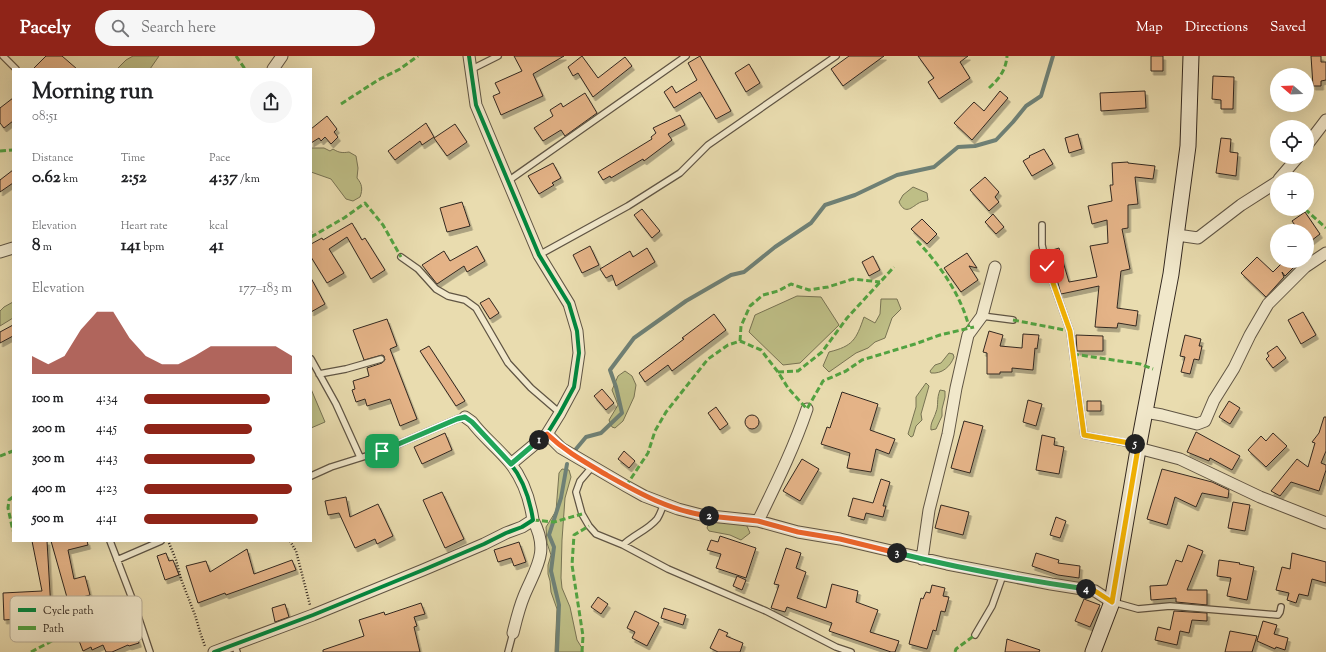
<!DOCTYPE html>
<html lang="en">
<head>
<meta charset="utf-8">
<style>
  :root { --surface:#fff; --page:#f6f6f6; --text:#202124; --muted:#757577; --accent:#8f2418 }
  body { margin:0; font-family:"Sorts Mill Goudy",serif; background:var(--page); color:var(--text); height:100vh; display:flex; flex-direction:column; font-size:15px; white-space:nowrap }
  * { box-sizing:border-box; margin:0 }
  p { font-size:13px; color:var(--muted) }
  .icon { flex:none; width:22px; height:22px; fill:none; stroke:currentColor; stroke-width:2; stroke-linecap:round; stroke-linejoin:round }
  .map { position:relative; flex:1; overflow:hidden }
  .side { position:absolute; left:12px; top:12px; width:300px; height:474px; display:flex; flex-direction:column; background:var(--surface); border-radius:0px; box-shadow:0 4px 16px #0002 }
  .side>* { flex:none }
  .needle { width:26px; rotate:289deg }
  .controls { position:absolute; left:1270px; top:12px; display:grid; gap:8px }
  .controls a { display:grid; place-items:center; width:44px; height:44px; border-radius:50%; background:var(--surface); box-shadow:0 4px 16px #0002; font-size:20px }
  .pin { position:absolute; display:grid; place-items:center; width:34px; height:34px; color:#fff; margin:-17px; border-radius:8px; box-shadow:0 2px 6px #0006 }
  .km { position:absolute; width:20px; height:20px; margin:-10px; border-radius:50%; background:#222; color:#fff; font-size:11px; line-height:20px; text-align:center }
  .round { display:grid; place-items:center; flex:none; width:42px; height:42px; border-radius:21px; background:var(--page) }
  .head { display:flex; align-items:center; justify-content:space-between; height:68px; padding:0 20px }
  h1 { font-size:22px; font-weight:800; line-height:30px }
  .metrics { display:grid; grid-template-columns:repeat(3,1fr); gap:6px; height:68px; padding:4px 20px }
  .metrics div { display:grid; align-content:center }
  .metrics b { font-size:17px; font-weight:800 }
  .metrics small { font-size:11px; font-weight:400 }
  .metrics p { font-size:11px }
  .chart { height:112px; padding:8px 20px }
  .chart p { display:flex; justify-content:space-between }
  .chart svg { width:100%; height:72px; margin-top:4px; fill:var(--accent); opacity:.7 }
  ul { padding:0 20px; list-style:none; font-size:13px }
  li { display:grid; grid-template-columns:64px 48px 1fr; align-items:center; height:30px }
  li i { height:10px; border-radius:5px; background:var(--accent) }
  header { display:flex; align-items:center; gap:24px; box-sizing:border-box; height:56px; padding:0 20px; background:var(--accent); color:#fff }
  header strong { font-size:19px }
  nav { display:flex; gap:22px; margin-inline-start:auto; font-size:14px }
  .search { width:280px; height:36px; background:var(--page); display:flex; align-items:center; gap:10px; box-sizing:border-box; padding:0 14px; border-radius:22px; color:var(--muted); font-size:15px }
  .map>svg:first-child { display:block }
</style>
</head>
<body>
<header>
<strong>Pacely</strong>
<div class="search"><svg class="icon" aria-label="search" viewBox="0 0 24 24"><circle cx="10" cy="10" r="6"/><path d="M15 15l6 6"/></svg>Search here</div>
<nav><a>Map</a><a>Directions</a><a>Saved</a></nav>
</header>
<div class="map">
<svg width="1326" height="596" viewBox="0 0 1326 596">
  <defs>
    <filter id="shadow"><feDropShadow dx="2.5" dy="4" stdDeviation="0" flood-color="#0004"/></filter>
  </defs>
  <rect width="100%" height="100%" fill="#e9dcaf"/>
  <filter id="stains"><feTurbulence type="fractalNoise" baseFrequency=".005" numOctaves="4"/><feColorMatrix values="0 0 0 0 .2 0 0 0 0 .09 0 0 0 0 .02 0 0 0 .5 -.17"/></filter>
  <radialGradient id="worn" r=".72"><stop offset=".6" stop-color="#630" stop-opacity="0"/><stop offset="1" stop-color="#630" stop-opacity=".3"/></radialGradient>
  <path fill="#bebe86" stroke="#787353" d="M133,0H159L150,13H117L126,4Z
    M312,92H324L330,95L333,93C339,97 343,97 349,96L356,100L358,112L357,122C362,128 363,133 360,141L353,145L346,143L331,123L311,116V93Z
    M913,131L927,137L928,144C926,145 924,145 921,146C913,149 906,161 899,146L903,139Z
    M797,240L821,241L839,269L800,307L783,309L749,276L755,259Z
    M881,243H897L901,253L892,262L885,282L875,286L868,292L856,297L829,316L823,310L829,296C853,290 856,284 864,261L875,267L880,258Z
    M13,246V262L0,270V255L4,251Z
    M949,297L953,298L954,301C950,311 942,318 931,317L930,315L935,309L941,307Z
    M625,315L632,320L636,329L634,341L623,365L615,372L612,371L609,364L618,349L612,334L618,320Z
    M926,327L929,330L921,358L922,364L916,370L913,380L911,381L908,378L916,351V341Z
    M311,333L325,366L311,372Z
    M940,334L945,335V341L942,353V360L936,373L931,374C930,367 934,363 936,356C939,349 936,344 940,334Z
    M562,413L569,414L571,421L565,442L562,484L561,522L562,532L570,551L577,584L582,592L583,596H555L557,553L551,536L550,525L548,518V509L551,499L547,487L546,471L556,455L559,417Z
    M710,464L741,467L747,470L750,477L741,484L730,479L709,475L707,472Z"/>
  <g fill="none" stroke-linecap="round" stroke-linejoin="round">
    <path stroke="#6f8075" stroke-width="4" d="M576,393L586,381L601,377L622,357L616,331L610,314L634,282L686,245L731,219L744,216L775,191L811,167L825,149L855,139L897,119L934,111L958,91L975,90L996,84L1013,66L1026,50L1041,40L1053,0
      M557,596L559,549L551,515L554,491L549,479L561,442L567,408"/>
  </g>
  <path fill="#e4b387" stroke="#332820" filter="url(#shadow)" d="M46,0H62L77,13H33Z
    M514,0H564L533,18L543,40L501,59L493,40L500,37L495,27L522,15Z
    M582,0L598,22L625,1L632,10L593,41L578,17L573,20L568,11Z
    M700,0L731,55L716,63L700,36L674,52L664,36L672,30L676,37L697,24L688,7Z
    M849,0H884L843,30L831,13Z
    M918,0H968L960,6L970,22L939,43L928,26L934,22Z
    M1151,0H1163V15H1151Z
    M1311,0H1321V6H1326V24L1321,25V30H1313Z
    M749,8L760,27L746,36L735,17Z
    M1213,20L1234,21L1233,53H1221V44L1212,43Z
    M1000,35L1008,42L972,84L954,67L974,46L984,55Z
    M1145,35L1146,52L1101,55L1100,37Z
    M585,37L597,57L565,80L561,74L543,85L534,72L553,60L550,54L561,47L563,51Z
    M13,42V65L4,72L0,67V52Z
    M680,59L685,69L668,78L672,84L644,105L643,103L611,122L610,120L603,124L598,116L652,83L651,81L656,77L653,72Z
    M327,60L337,73L334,76L338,81L331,88L325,81L321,85L319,82L311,87V73Z
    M426,67L434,81L422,89L420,85L395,104L388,95Z
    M455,68L467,86L447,100L434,82Z
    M1078,78L1082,93L1069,97L1065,82Z
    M1221,82L1231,83L1230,96L1238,97L1236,120L1216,117Z
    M1044,93L1053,108L1032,120L1023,105L1030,101L1029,100Z
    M1128,106V107L1155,110L1153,123L1135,121L1138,148L1128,149V172L1122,173L1130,213L1121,215L1117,252L1138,255L1136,270L1118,267L1117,272L1095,271L1099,230L1061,238L1049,195L1059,192L1069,226L1097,221L1090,190L1108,187L1107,164L1092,168L1088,150L1112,145L1110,129H1113L1112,107Z
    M553,107L561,122L552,127L554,129L539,138L528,120Z
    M13,114V127L0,136V124Z
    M985,121L999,136L995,141L999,146L989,155L970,134Z
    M462,146L470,170L447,176L440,152Z
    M642,153L660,175L652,182L634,159Z
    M1305,156L1320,178L1307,188V175H1299L1292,165Z
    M993,158L1004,171L996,178L985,166Z
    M922,163L937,178L927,188L911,173Z
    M352,167L362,184L365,182L385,214L371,223L347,181L329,193L344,217L327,227L311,201V188L322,182L323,184Z
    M477,190L485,205L467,216L464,210L437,228L422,209L444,195L450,205Z
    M590,190L599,209L582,217L573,199Z
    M647,192L655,206L616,230L612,219L606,222L600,213L630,195L633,201Z
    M967,197L977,212L969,210L978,224L961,236L944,212Z
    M873,200L880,214L869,220L862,206Z
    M1257,201L1273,216L1284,205H1300L1285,220L1282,216L1284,221L1266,241L1241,217Z
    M311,222L325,248L311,256Z
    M489,242L499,257L490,263L480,247Z
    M1303,256L1316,279L1301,288L1288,264Z
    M714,258L726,274L672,315L668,309L645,326L639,317L684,283L682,282Z
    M387,263L397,290L390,293L417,363L400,370L390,343L367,350L365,343L356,346L352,334L355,333L353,325L369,320L367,312L382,307L385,304L384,300L382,299L364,304L353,274Z
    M13,269V280L0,287V276Z
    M989,275L1003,279L1000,290L1022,292L1023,278L1039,279L1037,293L1035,292L1033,314L1012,312V316H1000V318H987V297L983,296Z
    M1076,279L1103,280V295H1077Z
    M1185,279L1201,283L1199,290H1202L1199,304L1194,303L1190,318L1181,316L1185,301L1180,300Z
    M429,290L465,345L456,350L420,295Z
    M1277,290L1286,302L1273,312L1266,303L1269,300L1267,297Z
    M602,333L614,347L606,354L594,340Z
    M842,336L878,348L870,374L895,383L889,398L876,393L871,416L847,412L850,397L821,388L827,371L830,372Z
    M1028,344L1042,348L1036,370L1023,366Z
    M1087,345H1101V355H1087Z
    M1229,345L1240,352L1230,368L1219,361Z
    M716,351L728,368L720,374L708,357Z
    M745 366a7 7 0 1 1 14 0a7 7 0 1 1-14 0Z
    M1324,361H1326V395L1321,407L1326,409V414L1319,435L1291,426L1280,440L1271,435L1297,403L1308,411L1315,387L1312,386L1319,377Z
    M964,365L983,370L970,417L951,412Z
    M1196,376L1240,400L1232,414L1210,402L1209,405L1187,396Z
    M445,377L452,394L422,408L414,391Z
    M1273,377L1287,390L1266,411L1248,394L1261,380L1266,385Z
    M1042,379L1055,382L1054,389L1064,391L1059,418L1036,414Z
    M624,395L635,405L629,412L618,403Z
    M802,403L819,413L800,445L783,435Z
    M1162,413L1212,426L1229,434L1228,442L1202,437L1196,451L1175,441L1167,469L1147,463Z
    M881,423L890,426L883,450H886L883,461L866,457L864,464L848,460L853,442L873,447Z
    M442,436L464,483L445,492L423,444Z
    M346,441L350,461L378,448L393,480L377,488L375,483L355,492L339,457L328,459L325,445Z
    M1233,446L1250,449L1245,475L1228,472Z
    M941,449L969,456L963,479L935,472Z
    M1056,461L1066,465L1060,482L1050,479Z
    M720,480L756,492L746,522L716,512L721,498L707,494L711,484L718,486Z
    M32,485H47L52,571L18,573L17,563L4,564L3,537L42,535Z
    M51,485H87L88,489L68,494L74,523L85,520L90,539L68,545Z
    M519,486L526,506L514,510L511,502L498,506L494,494Z
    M1188,489L1203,495L1187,534H1207V549L1176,546V542L1151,544L1150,530L1167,529L1176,504L1182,506Z
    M786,492L801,497L796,512L806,516L797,542L826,552L832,528L858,535L856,546L878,554L870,576L899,585L895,596H891L829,575L832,567L787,551L785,556L771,552L779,529L774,528Z
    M247,493L254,518L292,504L296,514L226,539L225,537L198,547L186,510L206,505L210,516Z
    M166,497L169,505L173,504L179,519L165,524L157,500Z
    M1036,497L1059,504L1058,507L1080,510L1079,522L1058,519L1032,510Z
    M1292,497L1326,506V527L1312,523L1308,540L1299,538L1296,547L1287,544L1289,537L1276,534L1282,511L1290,513Z
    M1219,504L1240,507L1239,508L1254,511L1247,544L1227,540L1231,522L1217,520Z
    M737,520L746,524L742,534L733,530Z
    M932,529L945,532L943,540L949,541L945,556L941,555L936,575L933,574L927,593L909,588L921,542L923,543L926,536L930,537Z
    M598,541L608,548L601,558L591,551Z
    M1084,543L1100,549L1090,571L1075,565Z
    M421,547L425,558L414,561L417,570L414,571L420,596H323V594L364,580L359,564L384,556L385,559Z
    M285,548L289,561L275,566L272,552Z
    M664,552L686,559L683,569L661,562Z
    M635,555L659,567L647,590L632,582L635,576L627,572Z
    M1174,555L1207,557V565L1192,564L1189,577L1180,575L1177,589L1155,584L1158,571L1170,574Z
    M131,557L138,576H135L139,587L129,590L128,589L112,596H106L103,589L92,594L91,591L83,595L78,582L123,564L122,560Z
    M1263,565L1277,569L1274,578L1288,582L1285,594L1276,591L1275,593L1257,585Z
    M719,573L728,577L726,580L743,587L740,596H718L710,592Z
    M1230,575L1257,580L1252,596H1225Z
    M1007,583L1040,594L1039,596H1005Z"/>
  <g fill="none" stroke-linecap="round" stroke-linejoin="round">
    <defs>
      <path id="lane" d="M3,0L16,13
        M470,14L498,0
        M508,125L686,0
        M1042,169V189L1047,210L1070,275L1084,379L1138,389
        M539,199L628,150L680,117L708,89L836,0
        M401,201L418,213L436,233L448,240L465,244L476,252L508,307L531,332L560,357
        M982,260L1013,264
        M311,303L336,348L360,401
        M319,318L346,313L381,303
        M592,411L580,425L576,436L582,458L589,470L596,478L623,489L668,513L766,555L836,591L851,596
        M311,420L331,411L382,395L457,363L465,361
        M110,485L133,545L150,596
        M623,489C633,479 648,474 657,463C660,459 662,452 664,448
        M117,504L161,485
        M1113,546L1138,553L1170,550L1278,559L1280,556L1281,551
        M975,579L992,550L1003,519
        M234,588L237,596
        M508,596L513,577"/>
      <path id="street" d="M469,0L476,49L539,199L569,248L577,275L579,297L574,331L560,357L547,378L511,408
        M273,13L282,0
        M1307,89L1326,64
        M1279,123L1298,101
        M1177,179L1198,182L1241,149L1277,126
        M0,196L13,192
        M1145,356L1162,359L1197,368L1205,365L1214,344L1234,312L1250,279L1268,248L1305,211L1326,197
        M547,378L561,392L626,430L644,440L678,453L701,459L758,465L798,476L840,483L947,508L1051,528L1095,535L1112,546
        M1138,392L1180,403L1260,441L1326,467
        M758,465C776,428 794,392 807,353
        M922,503L929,454L948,378L956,332L968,279L982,260L995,211
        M513,577C516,565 519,552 524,540C536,511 550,496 533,464
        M214,596L313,559L423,514L484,488L506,477L522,471L533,464C530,444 523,423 510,407C498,392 483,381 472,366L465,361"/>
      <path id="secondary" d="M1093,596L1112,546L1140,382L1171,218L1188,90L1191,0"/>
    </defs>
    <use href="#lane" stroke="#605544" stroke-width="8"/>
    <use href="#street" stroke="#605544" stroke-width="13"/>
    <use href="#secondary" stroke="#332820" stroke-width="17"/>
    <path stroke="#332820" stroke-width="2.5" stroke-dasharray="1 2" stroke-linecap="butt" d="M311,176L313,179
      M290,485L296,495L310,549
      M169,487L176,504L181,523L195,559L201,579L205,590"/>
    <use href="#lane" stroke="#f1e8cb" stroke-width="5.5"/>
    <use href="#street" stroke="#f1e8cb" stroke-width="11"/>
    <use href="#secondary" stroke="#f1e8cb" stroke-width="15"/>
    <path stroke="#52a341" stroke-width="3" stroke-dasharray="6 3" stroke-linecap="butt" d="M236,0L245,13
      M989,32C999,23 1006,14 1007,0
      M341,48L378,24L400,13L418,0
      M0,95L13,94
      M1276,127L1277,128
      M1305,153L1326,172
      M311,181L344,162L365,147L383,169L401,201
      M917,185C940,209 961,239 969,271
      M1013,264L1070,275
      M740,285L741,270L750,250L763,239L778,235L791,228L809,234L828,231L853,223L880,226
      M1073,298L1140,308L1153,313
      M778,316L798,315L822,296L847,262L894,211
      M0,400L13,395
      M626,430L648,397L655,375L666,356L708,303L728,289L740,285L761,294L778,316L788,332L807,353L823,325L846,315L862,304L915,288L940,279L974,271
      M13,441L9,444L8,452L13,475
      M533,464L554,466L582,458
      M31,596L82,569L133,545
      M582,596L583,580L572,509L574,479L589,470
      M955,596L956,593L975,579"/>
    <defs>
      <path id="cycleway" d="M469,0L476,49L539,199L569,248L577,275L579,297L574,331L560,357L547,378L511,408
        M547,378L561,392L626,430L644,440L678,453L701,459L758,465L798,476L840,483L947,508L1051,528L1095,535L1112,546
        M214,596L313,559L423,514L484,488L506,477L522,471L533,464C530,444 523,423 510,407C498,392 483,381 472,366L465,361"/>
    </defs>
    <use href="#cycleway" stroke="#f1e8cb" stroke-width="6"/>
    <use href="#cycleway" stroke="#00873e" stroke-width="4"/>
  </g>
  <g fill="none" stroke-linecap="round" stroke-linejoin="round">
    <defs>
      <path id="split-1" d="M382,395L457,363L465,361L472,366L511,408L539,384"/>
      <path id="split-2" d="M539,384L547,378C565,395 583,405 605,418C637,436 670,455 709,460"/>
      <path id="split-3" d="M709,460L758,465L798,476L840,483L897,497"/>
      <path id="split-4" d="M897,497C959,512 1023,524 1086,533"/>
      <path id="split-5" d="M1086,533L1095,535L1112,546L1138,392V389L1135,388"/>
      <path id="split-6" d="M1047,210L1070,275L1084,379L1135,388"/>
    </defs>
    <use href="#split-1" stroke="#fff" stroke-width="8"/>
    <use href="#split-2" stroke="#fff" stroke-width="8"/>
    <use href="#split-3" stroke="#fff" stroke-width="8"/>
    <use href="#split-4" stroke="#fff" stroke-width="8"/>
    <use href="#split-5" stroke="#fff" stroke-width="8"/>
    <use href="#split-6" stroke="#fff" stroke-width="8"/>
    <use href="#split-1" stroke="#22a559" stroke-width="5"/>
    <use href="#split-2" stroke="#f0652b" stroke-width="5"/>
    <use href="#split-3" stroke="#f0652b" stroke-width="5"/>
    <use href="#split-4" stroke="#22a559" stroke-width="5"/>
    <use href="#split-5" stroke="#f5b400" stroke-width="5"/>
    <use href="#split-6" stroke="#f5b400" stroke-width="5"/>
  </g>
  <rect x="10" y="540" width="132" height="46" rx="6" fill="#f1e8cb" stroke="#b8ae98" stroke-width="1"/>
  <rect x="18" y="552" width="18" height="4" fill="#00873e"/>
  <rect x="18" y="570" width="18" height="4" fill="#52a341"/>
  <g font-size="11" fill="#332820">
    <text x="43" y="558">Cycle path</text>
    <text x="43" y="576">Path</text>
  </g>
  <rect width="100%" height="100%" filter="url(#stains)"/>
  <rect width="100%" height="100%" fill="url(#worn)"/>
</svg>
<div class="controls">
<a><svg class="needle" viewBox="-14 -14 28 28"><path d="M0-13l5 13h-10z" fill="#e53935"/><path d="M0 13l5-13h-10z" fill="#757577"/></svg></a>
<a><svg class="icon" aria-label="locate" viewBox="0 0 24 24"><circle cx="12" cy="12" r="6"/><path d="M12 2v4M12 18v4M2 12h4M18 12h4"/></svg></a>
<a>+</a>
<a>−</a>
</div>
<div class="pin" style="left:382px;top:395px;background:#1e9e55"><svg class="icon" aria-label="arrive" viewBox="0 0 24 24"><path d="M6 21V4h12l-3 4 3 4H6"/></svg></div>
<div class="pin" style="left:1047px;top:210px;background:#d93025"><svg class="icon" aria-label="check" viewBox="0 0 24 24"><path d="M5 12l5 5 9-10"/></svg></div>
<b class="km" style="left:539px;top:384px">1</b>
<b class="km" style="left:709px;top:460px">2</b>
<b class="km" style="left:897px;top:497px">3</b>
<b class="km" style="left:1086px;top:533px">4</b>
<b class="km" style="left:1135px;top:388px">5</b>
<section class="side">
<div class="head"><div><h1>Morning run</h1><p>08:51</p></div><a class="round"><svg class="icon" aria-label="share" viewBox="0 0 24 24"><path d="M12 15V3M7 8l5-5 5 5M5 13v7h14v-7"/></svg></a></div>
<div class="metrics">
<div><p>Distance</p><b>0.62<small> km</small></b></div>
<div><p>Time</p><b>2:52</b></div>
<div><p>Pace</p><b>4:37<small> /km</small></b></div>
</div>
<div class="metrics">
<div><p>Elevation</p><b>8<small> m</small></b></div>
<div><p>Heart rate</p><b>141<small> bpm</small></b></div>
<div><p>kcal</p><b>41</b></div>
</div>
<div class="chart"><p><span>Elevation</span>177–183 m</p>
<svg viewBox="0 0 160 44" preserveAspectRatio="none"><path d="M0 44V33L10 38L20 33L30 17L40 6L50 6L60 22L70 33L80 38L90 38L100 33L110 27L120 27L130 27L140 27L150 27L160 33V44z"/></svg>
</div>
<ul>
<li><b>100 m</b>4:34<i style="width:85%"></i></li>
<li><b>200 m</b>4:45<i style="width:73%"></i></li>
<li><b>300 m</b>4:43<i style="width:75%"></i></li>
<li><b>400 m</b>4:23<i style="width:100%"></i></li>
<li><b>500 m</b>4:41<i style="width:77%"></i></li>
</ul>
</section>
</div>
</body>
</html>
